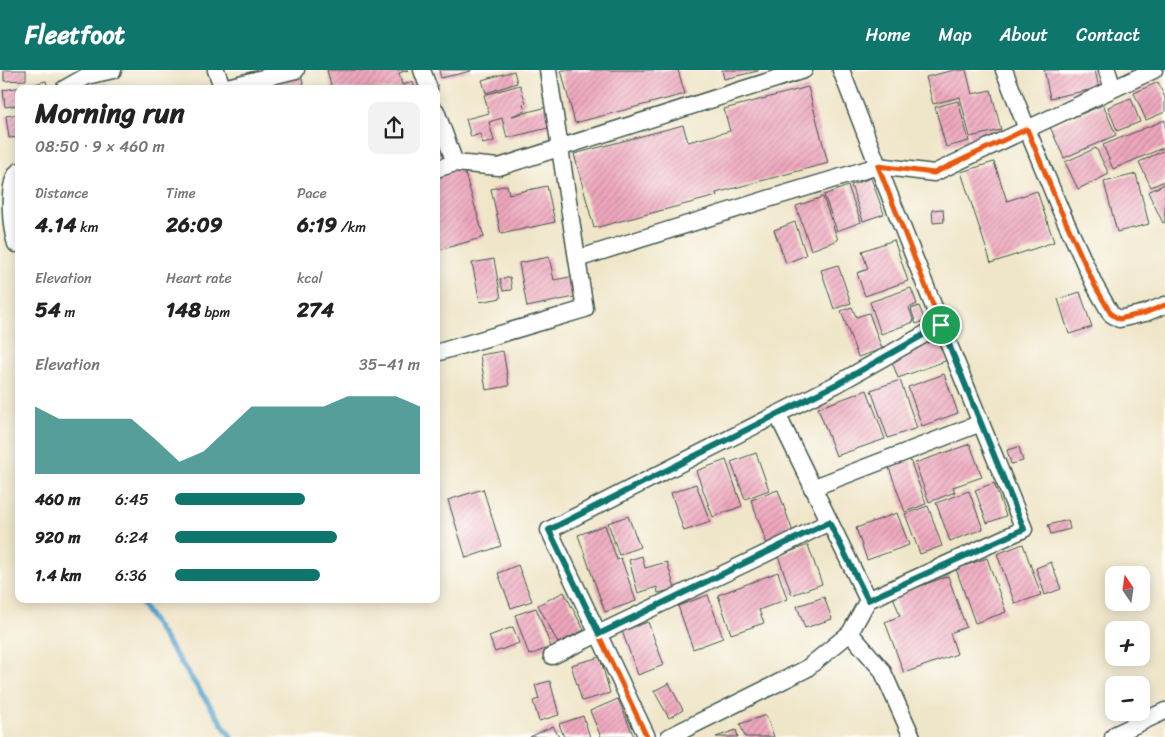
<!DOCTYPE html>
<html lang="en">
<head>
<meta charset="utf-8">
<style>
  :root { --surface:#fff; --page:#f2f2f2; --text:#222; --muted:#767676; --accent:#0f766e }
  body { margin:0; font-family:Sriracha,sans-serif; background:var(--page); color:var(--text); height:100vh; display:flex; flex-direction:column; font-size:19px; white-space:nowrap }
  * { box-sizing:border-box; margin:0 }
  p { font-size:16px; color:var(--muted) }
  .icon { flex:none; width:28px; height:28px; fill:none; stroke:currentColor; stroke-width:2; stroke-linecap:round; stroke-linejoin:round }
  .map { position:relative; flex:1; overflow:hidden }
  .drawer { position:absolute; left:15px; top:15px; width:425px; height:518px; display:flex; flex-direction:column; background:var(--surface); border-radius:10px; box-shadow:0 2px 12px #0003 }
  .drawer>* { flex:none }
  .needle { width:32px; rotate:347deg }
  .fabs { position:absolute; left:1105px; top:496px; display:grid; gap:10px }
  .fabs a { display:grid; place-items:center; width:45px; height:45px; border-radius:10px; background:var(--surface); box-shadow:0 2px 12px #0003; font-size:25px }
  .pin { position:absolute; display:grid; place-items:center; width:42px; height:42px; color:#fff; margin:-21px; border:2px solid #fff; border-radius:50%; box-shadow:0 1px 5px #0007 }
  .round { display:grid; place-items:center; flex:none; width:52px; height:52px; border-radius:10px; background:var(--page) }
  .summary { display:flex; align-items:center; justify-content:space-between; height:85px; padding:0 20px }
  h1 { font-size:28px; font-weight:700; line-height:38px }
  .metrics { display:grid; grid-template-columns:repeat(3,1fr); gap:8px; height:85px; padding:5px 20px }
  .metrics div { display:grid; align-content:center }
  .metrics b { font-size:21px; font-weight:700 }
  .metrics small { font-size:14px; font-weight:400 }
  .metrics p { font-size:14px }
  .chart { height:140px; padding:10px 20px }
  .chart p { display:flex; justify-content:space-between }
  .chart svg { width:100%; height:90px; margin-top:5px; fill:var(--accent); opacity:.7 }
  ul { padding:0 20px; list-style:none; font-size:16px }
  li { display:grid; grid-template-columns:80px 60px 1fr; align-items:center; height:38px }
  li i { height:12px; border-radius:6px; background:var(--accent) }
  header { display:flex; align-items:center; gap:30px; box-sizing:border-box; height:70px; padding:0 25px; background:var(--accent); color:#fff }
  header strong { font-size:24px }
  nav { display:flex; gap:28px; margin-inline-start:auto; font-size:18px }
  .map>svg:first-child { display:block }
</style>
</head>
<body>
<header>
<strong>Fleetfoot</strong>
<nav><a>Home</a><a>Map</a><a>About</a><a>Contact</a></nav>
</header>
<div class="map">
<svg width="1165" height="667" viewBox="0 0 1165 667">
  <defs>
    <pattern id="building-hatch" width="6" height="6" patternUnits="userSpaceOnUse" patternTransform="scale(1.25)"><rect width="6" height="6" fill="#efa7be"/><path d="M-1 1l2-2M0 6l6-6M5 7l2-2" fill="none" stroke="#c1899b"/></pattern>
  </defs>
  <rect width="100%" height="100%" fill="#fdfcf7"/>
  <filter id="ink" filterUnits="userSpaceOnUse"><feTurbulence type="fractalNoise" baseFrequency=".02" numOctaves="2"/><feDisplacementMap in="SourceGraphic" scale="10" xChannelSelector="R" yChannelSelector="G"/><feConvolveMatrix kernelMatrix="1 2 1 2 8 2 1 2 1" color-interpolation-filters="sRGB"/></filter>
  <filter id="wash" filterUnits="userSpaceOnUse"><feTurbulence type="fractalNoise" baseFrequency=".0096" numOctaves="4" result="noise"/><feDisplacementMap in="SourceGraphic" scale="20" xChannelSelector="R" yChannelSelector="G"/><feGaussianBlur stdDeviation="1.12" result="paint"/><feColorMatrix in="noise" values="0 0 0 0 0 0 0 0 0 0 0 0 0 0 0 0 0 1.4 0 .05"/><feComposite in="paint" operator="in"/></filter>
  <g filter="url(#wash)">
    <rect width="100%" height="100%" fill="#efe5c8"/>
    <g fill="none" stroke-linecap="round" stroke-linejoin="round">
      <path stroke="#55a3ce" stroke-width="5.5" d="M105,19V16
        M138,529L231,667"/>
    </g>
    <g id="blocks">
      <path fill="url(#building-hatch)" d="M4,0H26V10L4,11Z
        M327,0H408L399,3L402,15L413,12L415,19H332Z
        M439,0H471V1L441,8Z
        M561,0H678L685,24L575,53Z
        M722,0H758V1L724,9Z
        M954,0H966L972,24L991,20L1001,60L970,67L960,27L933,34L926,7Z
        M1044,0H1095L1099,18L1050,28Z
        M514,1L517,13L486,23L482,10Z
        M301,4L304,19H262L261,14Z
        M46,11L48,19H35L34,14Z
        M1158,12L1165,28V42L1146,50L1134,23Z
        M520,15L526,33L523,34L525,41L512,46L547,37L552,57L507,68L502,48L489,52L494,71L483,74L480,64L471,67L466,49L489,43L484,25Z
        M22,17V19H19V35L5,37L3,20Z
        M808,17L828,93L716,123L717,126L594,158L574,84L683,55L688,72L730,61L724,39Z
        M1131,28L1140,52L1117,61L1108,37Z
        M958,31L969,71L946,77L935,37Z
        M1103,35L1116,65L1064,88L1050,57Z
        M19,44V67L9,68L6,46Z
        M1165,50V77L1113,99L1103,75Z
        M1096,78L1109,104L1078,119L1065,92Z
        M1165,80V111L1151,117L1139,92Z
        M994,92L1007,131L1037,121L1054,172L991,193L961,102Z
        M463,97L484,167L436,181V105Z
        M1136,104L1149,154L1117,162L1104,112Z
        M871,108L884,144L863,151L851,115Z
        M1165,114V152L1163,153L1148,122Z
        M507,115L509,124L547,116L555,152L501,164L491,119Z
        M848,116L861,152L837,161L824,125Z
        M823,127L838,170L811,180L796,136Z
        M943,139L944,152L933,153L932,140Z
        M795,152L806,185L786,193L774,160Z
        M894,170L908,211L865,226L857,203L868,199L862,181Z
        M549,187L554,210L575,206L579,226L527,237L519,193Z
        M494,189L501,228L480,232L472,193Z
        M838,195L851,233L834,239L821,200Z
        M510,207L512,220L503,221L500,209Z
        M911,218L917,234L909,238L914,252L881,264L870,232Z
        M1080,222L1092,257L1069,264L1058,229Z
        M919,236L925,251L916,254L911,239Z
        M852,237L856,247L869,243L882,279L858,287L841,241Z
        M941,268L948,290L898,308L890,286Z
        M503,281L509,316L486,320L480,285Z
        M944,304L958,343L922,356L908,317Z
        M900,310L917,358L888,368L871,320Z
        M867,320L885,369L836,386L818,338Z
        M970,374L982,407L953,417L955,422L929,432L915,393Z
        M1019,377L1023,391L1011,394L1007,380Z
        M756,383L769,420L745,429L731,392Z
        M909,387L926,434L905,442L888,395Z
        M726,390L742,436L713,447L696,401Z
        M994,413L1006,446L987,453L975,420Z
        M696,414L710,452L684,461L671,423Z
        M483,419L501,476L466,488L448,430Z
        M778,420L794,465L767,474L751,430Z
        M969,421L983,459L950,471L936,433Z
        M928,436L942,476L920,484L905,444Z
        M897,443L909,475L867,490L856,458Z
        M628,446L640,477L619,485L608,453Z
        M1068,450L1070,459L1051,464L1048,455Z
        M605,455L617,490L621,488L636,531L605,542L578,465Z
        M1023,474L1041,525L1015,534L997,484Z
        M808,475L822,514L792,525L778,486Z
        M642,486L645,498L667,492L675,519L658,523L657,517L638,523L629,490Z
        M987,488L1006,542L975,553L956,499Z
        M1051,492L1061,519L1045,525L1036,498Z
        M518,495L532,531L511,538L498,503Z
        M778,502L787,529L759,540L764,553L731,564L718,525Z
        M948,506L966,557L950,563L957,584L904,603L885,552L900,546L893,526Z
        M564,522L584,560L558,573L538,535Z
        M708,525L723,568L693,579L678,536Z
        M824,527L832,549L805,558L797,536Z
        M536,538L551,577L529,585L515,545Z
        M648,552L664,595L638,605L622,561Z
        M513,557L519,573L495,582L489,566Z
        M600,587L610,623L582,631L571,595Z
        M550,611L559,645L539,651L533,631L539,629L535,615Z
        M669,613L683,640L669,648L654,621Z
        M618,629L634,667H601L590,641Z
        M766,645L774,667H745L740,654Z
        M583,646L590,667H564L559,654Z
        M553,656L559,667H530Z
        M736,660L738,667H716Z"/>
    </g>
  </g>
  <g filter="url(#ink)">
    <use href="#blocks" fill-opacity="0" stroke="#3e564a" stroke-width="1"/>
    <g fill="none" stroke-linecap="round" stroke-linejoin="round">
      <defs>
        <path id="street" d="M216,0L223,19
          M422,0L429,19
          M548,0L577,189
          M1004,0L1027,59L1154,0
          M1107,0L1113,19
          M223,18L296,0
          M64,19L87,6L113,0
          M436,41L455,93L499,97L804,0
          M436,99L455,93
          M16,174C11,158 6,113 19,101
          M436,283L585,239L577,189L771,128L878,96L841,0
          M777,344L868,530L1024,459L941,255
          M812,418L981,353
          M850,563L882,600L912,667
          M552,586L767,483L829,452
          M647,667L549,460L837,314L941,255L878,96L934,103L1027,59L1060,139L1095,216L1111,244L1119,249L1145,243L1165,235
          M669,667L806,599L850,563L868,530
          M1113,667L1116,664L1165,641"/>
      </defs>
      <use href="#street" stroke="#3e564a" stroke-width="19"/>
      <use href="#street" stroke="#fff" stroke-width="16"/>
      <defs>
        <path id="cycleway" d="M647,667L549,460L837,314L941,255L878,96L934,103L1027,59L1060,139L1095,216L1111,244L1119,249L1145,243L1165,235"/>
      </defs>
      <use href="#cycleway" stroke="#fdfcf7" stroke-width="8"/>
      <use href="#cycleway" stroke="#e8590c" stroke-width="5"/>
    </g>
  </g>
  <g fill="none" stroke-linecap="round" stroke-linejoin="round" filter="url(#ink)">
    <defs>
      <path id="route" d="M941,255L1024,459L868,530L829,452L599,564L549,460L837,314Z"/>
    </defs>
    <use href="#route" stroke="#fff" stroke-width="10"/>
    <use href="#route" stroke="#0f766e" stroke-width="6"/>
  </g>
</svg>
<div class="fabs">
<a><svg class="needle" viewBox="-14 -14 28 28"><path d="M0-13l5 13h-10z" fill="#e53935"/><path d="M0 13l5-13h-10z" fill="#767676"/></svg></a>
<a>+</a>
<a>−</a>
</div>
<div class="pin" style="left:941px;top:255px;background:#1e9e55"><svg class="icon" aria-label="arrive" viewBox="0 0 24 24"><path d="M6 21V4h12l-3 4 3 4H6"/></svg></div>
<section class="drawer">
<div class="summary"><div><h1>Morning run</h1><p>08:50 · 9 × 460 m</p></div><a class="round"><svg class="icon" aria-label="share" viewBox="0 0 24 24"><path d="M12 15V3M7 8l5-5 5 5M5 13v7h14v-7"/></svg></a></div>
<div class="metrics">
<div><p>Distance</p><b>4.14<small> km</small></b></div>
<div><p>Time</p><b>26:09</b></div>
<div><p>Pace</p><b>6:19<small> /km</small></b></div>
</div>
<div class="metrics">
<div><p>Elevation</p><b>54<small> m</small></b></div>
<div><p>Heart rate</p><b>148<small> bpm</small></b></div>
<div><p>kcal</p><b>274</b></div>
</div>
<div class="chart"><p><span>Elevation</span>35–41 m</p>
<svg viewBox="0 0 160 44" preserveAspectRatio="none"><path d="M0 44V11L10 17L20 17L30 17L40 17L50 27L60 38L70 33L80 22L90 11L100 11L110 11L120 11L130 6L140 6L150 6L160 11V44z"/></svg>
</div>
<ul>
<li><b>460 m</b>6:45<i style="width:53%"></i></li>
<li><b>920 m</b>6:24<i style="width:66%"></i></li>
<li><b>1.4 km</b>6:36<i style="width:59%"></i></li>
</ul>
</section>
</div>
</body>
</html>
